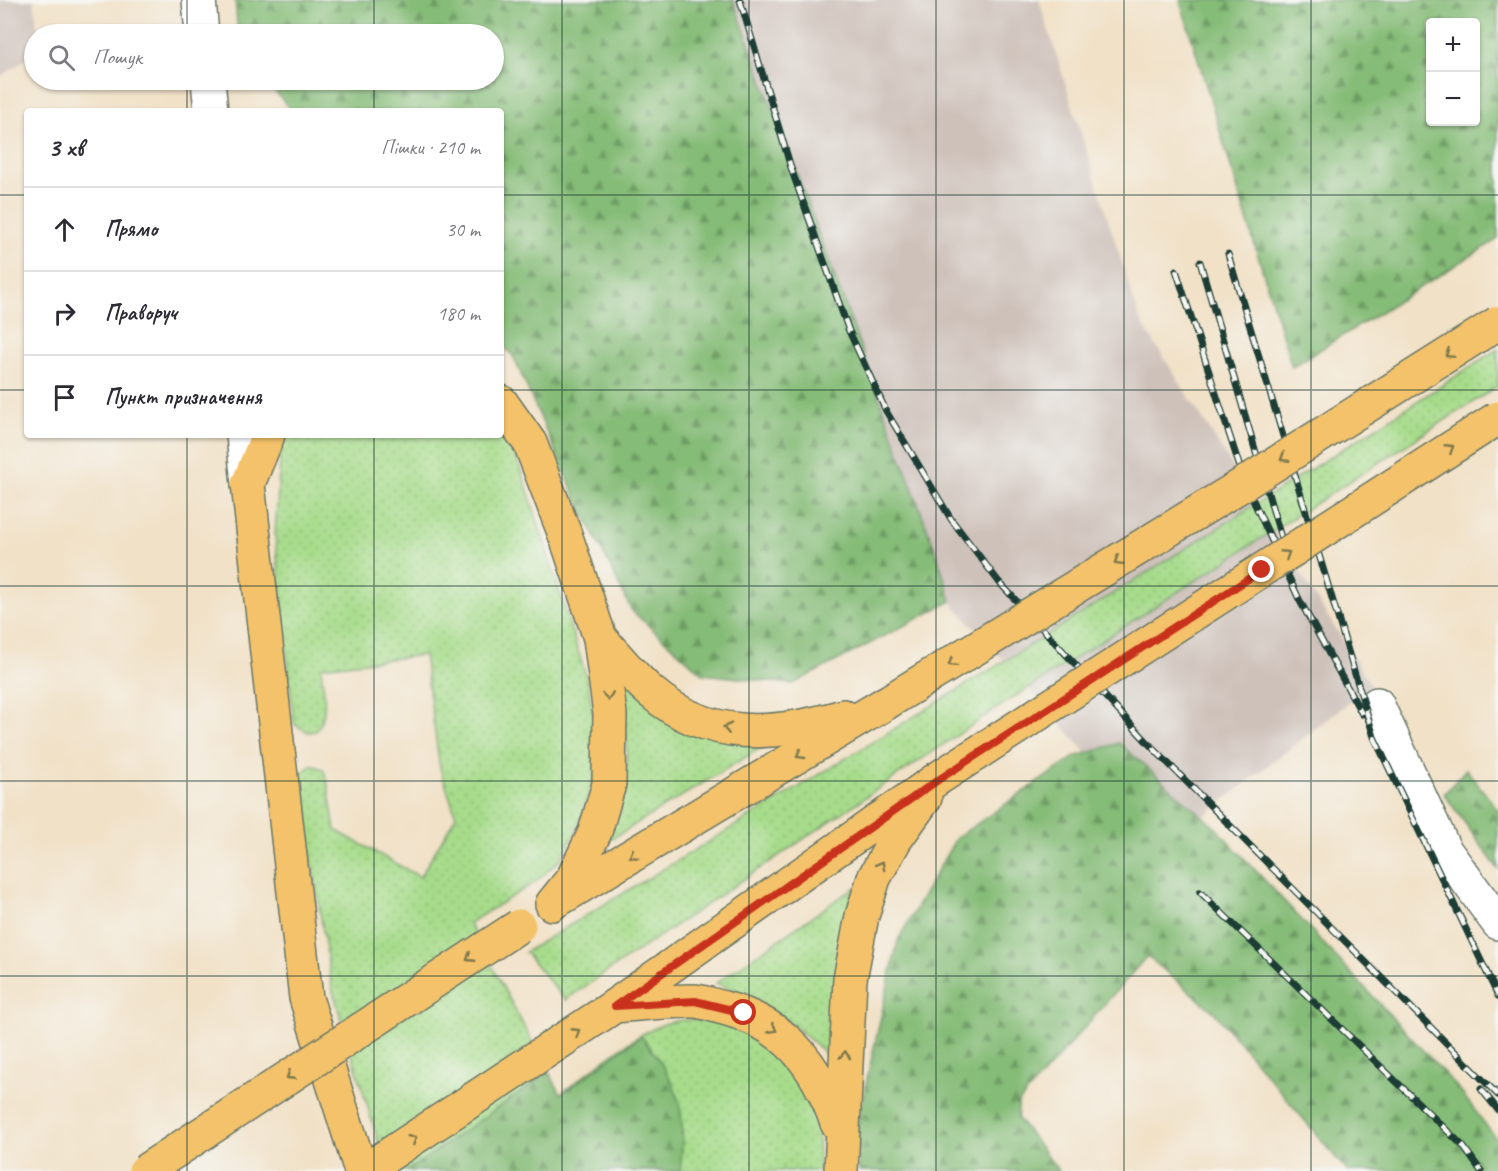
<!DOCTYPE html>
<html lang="uk">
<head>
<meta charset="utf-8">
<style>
  body { margin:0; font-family:Caveat,sans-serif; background:#f2f2f3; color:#2b2b33 }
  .controls { position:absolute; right:18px; top:18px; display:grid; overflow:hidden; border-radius:6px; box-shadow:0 2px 4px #0004 }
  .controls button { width:54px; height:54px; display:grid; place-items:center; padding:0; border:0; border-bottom:2px solid #e1e1e2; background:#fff; color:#2b2b33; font:30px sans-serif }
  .stop { position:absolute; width:18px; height:18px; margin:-14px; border:4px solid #c8321e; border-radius:50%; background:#fff }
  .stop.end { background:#c8321e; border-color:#fff; box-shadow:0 2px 6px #0008 }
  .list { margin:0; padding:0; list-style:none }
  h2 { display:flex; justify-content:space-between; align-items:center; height:78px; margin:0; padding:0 24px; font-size:26px }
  h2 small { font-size:20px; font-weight:400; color:#7c7c81 }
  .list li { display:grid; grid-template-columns:39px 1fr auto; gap:18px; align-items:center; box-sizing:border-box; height:84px; padding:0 24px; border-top:2px solid #e1e1e2 }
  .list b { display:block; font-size:22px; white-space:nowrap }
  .list em { font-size:20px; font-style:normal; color:#7c7c81 }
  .icon { flex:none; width:33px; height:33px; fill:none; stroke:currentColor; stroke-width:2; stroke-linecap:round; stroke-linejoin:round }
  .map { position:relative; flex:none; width:1498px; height:1171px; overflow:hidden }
  .search { position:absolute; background:#fff; box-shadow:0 2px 4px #0004; left:24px; top:24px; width:480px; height:66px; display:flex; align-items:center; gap:15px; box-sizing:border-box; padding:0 21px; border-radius:33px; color:#7c7c81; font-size:22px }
  .panel { position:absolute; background:#fff; box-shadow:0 2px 4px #0004; left:24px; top:108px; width:480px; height:330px; border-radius:6px }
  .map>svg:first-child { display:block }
</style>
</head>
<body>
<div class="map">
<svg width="1498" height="1171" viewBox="0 0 1498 1171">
  <defs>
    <pattern id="grass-dots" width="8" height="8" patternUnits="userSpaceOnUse" patternTransform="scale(1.5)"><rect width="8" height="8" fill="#a7dc8b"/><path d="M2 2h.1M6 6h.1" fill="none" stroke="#8fbe79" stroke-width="1.8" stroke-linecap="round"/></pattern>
    <pattern id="forest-firs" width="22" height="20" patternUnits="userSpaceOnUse" patternTransform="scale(1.5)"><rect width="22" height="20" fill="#85bc77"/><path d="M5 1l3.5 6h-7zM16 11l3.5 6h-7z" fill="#6c9a62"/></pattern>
  </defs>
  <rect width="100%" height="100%" fill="#f6f6f2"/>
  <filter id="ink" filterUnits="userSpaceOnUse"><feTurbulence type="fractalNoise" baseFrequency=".0167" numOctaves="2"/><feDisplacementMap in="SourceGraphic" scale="12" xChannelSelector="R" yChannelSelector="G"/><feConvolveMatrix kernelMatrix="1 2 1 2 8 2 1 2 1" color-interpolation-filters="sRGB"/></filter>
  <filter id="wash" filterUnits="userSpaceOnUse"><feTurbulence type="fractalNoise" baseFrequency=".008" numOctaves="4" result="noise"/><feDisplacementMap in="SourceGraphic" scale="24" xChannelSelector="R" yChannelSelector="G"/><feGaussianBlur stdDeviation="1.35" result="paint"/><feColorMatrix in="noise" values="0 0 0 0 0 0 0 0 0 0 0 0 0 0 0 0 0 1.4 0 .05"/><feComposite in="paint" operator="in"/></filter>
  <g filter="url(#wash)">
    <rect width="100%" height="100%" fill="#f1e1c7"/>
    <g fill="#cec1ba">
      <polygon points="0,0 34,0 38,34 34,34 34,54 0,77"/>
      <polygon points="663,0 1039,0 1140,320 1371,685 1168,844 849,488"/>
    </g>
    <g fill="url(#grass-dots)" stroke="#638c60" stroke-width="1.5">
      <path d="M 1498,349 L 1498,386 L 999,707 L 565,1000 L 525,952 C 853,756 1178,557 1498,349 Z"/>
      <path d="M 501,428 L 508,436 L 526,484 L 588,683 L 595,727 L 594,775 L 580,823 L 560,860 L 534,883 L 469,923 L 560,1094 C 589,1073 635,1032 668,1023 C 728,1006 793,1050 814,1107 C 820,1122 818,1154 819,1171 L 387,1171 L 332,988 L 300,785 L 301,773 L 312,765 L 323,769 L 327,779 L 335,830 L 420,877 L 456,816 L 440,768 L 424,655 L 321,667 C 323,688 330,713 316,731 L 308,732 L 294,724 L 275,535 L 281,445 L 285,435 L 501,435 Z"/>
      <path d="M 617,674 L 767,744 L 605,843 C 613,820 623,796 626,771 C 630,738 622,706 617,674 Z"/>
      <path d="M 855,887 C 838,943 831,999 829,1057 C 790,1020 767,1003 716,983 Z"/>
    </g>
    <g fill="url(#forest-firs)" stroke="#527c56" stroke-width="1.5" fill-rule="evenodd">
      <polygon points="235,0 733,0 938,558 951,601 793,684 703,674 632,611 577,500 513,356 501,343 501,111 292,111 265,80 494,80 494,34 238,34"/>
      <path d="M 1180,0 L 1498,0 L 1498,239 L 1292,367 ZM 1476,22 L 1476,122 L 1430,122 L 1430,22 Z"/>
      <polygon points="1119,743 1217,829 1457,1087 1498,1141 1498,1171 1347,1171 1214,1012 1147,956 1018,1103 1018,1119 1059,1171 859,1171 857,1124 898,940 956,838 1075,757"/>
      <polygon points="1466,769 1498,810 1498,869 1444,794"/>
      <path d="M 641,1036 C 680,1084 687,1109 680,1171 L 407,1171 L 549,1072 L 561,1094 Z"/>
    </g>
  </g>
  <g filter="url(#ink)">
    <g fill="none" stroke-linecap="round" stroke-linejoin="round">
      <defs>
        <g id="minor">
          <polyline points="199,0 202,34"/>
          <polyline points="208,80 211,111"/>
          <polyline points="243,435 248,484"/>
          <polyline points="1377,704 1444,849 1498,923"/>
        </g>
        <g id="major">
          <polyline points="501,402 530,443 567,540 600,638 610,714 609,784 595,832 573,878 552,904"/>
          <polyline points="268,435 248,484 306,998 361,1171"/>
          <path d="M 600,638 C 617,656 633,677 651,692 C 709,742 775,736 843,716"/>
          <polyline points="561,898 886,703"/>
          <path d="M 615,1006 C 641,1004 667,1001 693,1001 C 703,1001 715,1006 724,1008 C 786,1024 817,1065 837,1123"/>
          <polyline points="364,1171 607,1011 937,779"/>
          <polyline points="841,1171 850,979 862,916 874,878 895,840 925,798"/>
        </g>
      </defs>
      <use href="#minor" stroke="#687667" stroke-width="36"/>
      <use href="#major" stroke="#687667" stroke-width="36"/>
      <use href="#minor" stroke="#fff" stroke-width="33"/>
      <use href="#major" stroke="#f4c26a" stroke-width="33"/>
      <defs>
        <g id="rail">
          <polyline points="740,0 792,171 849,331 886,411 951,519 999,582 1152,747 1498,1095"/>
          <polyline points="1228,254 1374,737 1498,996"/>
          <polyline points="1200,262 1287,558"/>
          <polyline points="1176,270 1245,483 1300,601 1362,714"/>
          <polyline points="1200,892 1463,1146 1481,1171"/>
          <polyline points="1481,1089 1498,1110"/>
        </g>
      </defs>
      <use href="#rail" stroke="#1f3d34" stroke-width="7"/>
      <use href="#rail" stroke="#f6f6f2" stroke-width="4.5" stroke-dasharray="14" stroke-linecap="butt"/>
      <defs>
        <g id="major-bridge">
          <polyline points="886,703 1245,483 1498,323"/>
          <polyline points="937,779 1498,418"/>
          <polyline points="145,1171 519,926"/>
        </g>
      </defs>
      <use href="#major-bridge" stroke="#687667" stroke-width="36" stroke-linecap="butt"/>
      <use href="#major-bridge" stroke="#f4c26a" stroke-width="33"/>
    </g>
    <defs><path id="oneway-chevron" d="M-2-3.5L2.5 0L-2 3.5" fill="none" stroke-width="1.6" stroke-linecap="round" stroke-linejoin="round" transform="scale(1.5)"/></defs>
    <g stroke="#7f794c">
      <use href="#oneway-chevron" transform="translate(1449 354) rotate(148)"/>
      <use href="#oneway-chevron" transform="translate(1450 448) rotate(-33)"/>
      <use href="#oneway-chevron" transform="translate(1284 458) rotate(148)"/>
      <use href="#oneway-chevron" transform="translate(1286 554) rotate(-33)"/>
      <use href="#oneway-chevron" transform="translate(1118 561) rotate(148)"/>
      <use href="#oneway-chevron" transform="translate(952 663) rotate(148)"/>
      <use href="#oneway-chevron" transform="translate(608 696) rotate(82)"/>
      <use href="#oneway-chevron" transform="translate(727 728) rotate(-167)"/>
      <use href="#oneway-chevron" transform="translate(800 755) rotate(149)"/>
      <use href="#oneway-chevron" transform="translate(633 855) rotate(149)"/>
      <use href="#oneway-chevron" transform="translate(881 865) rotate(-61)"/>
      <use href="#oneway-chevron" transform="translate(470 958) rotate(147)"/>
      <use href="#oneway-chevron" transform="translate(773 1029) rotate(30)"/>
      <use href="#oneway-chevron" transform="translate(576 1032) rotate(-33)"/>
      <use href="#oneway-chevron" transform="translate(845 1055) rotate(-87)"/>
      <use href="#oneway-chevron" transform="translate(290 1076) rotate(147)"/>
      <use href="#oneway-chevron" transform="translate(413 1139) rotate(-33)"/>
    </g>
  </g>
  <g fill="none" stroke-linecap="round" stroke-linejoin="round" filter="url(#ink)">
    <polyline stroke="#c8321e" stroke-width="8" points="744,1013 695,1001 615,1006 938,780 1262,570"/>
  </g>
  <path fill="none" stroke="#1f3d34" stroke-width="1.5" stroke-opacity="0.55" d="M 187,0 L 187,34M 374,0 L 374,34M 562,0 L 562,1171M 749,0 L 749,1171M 936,0 L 936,1171M 1124,0 L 1124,1171M 1311,0 L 1311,1171M 187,80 L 187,111M 374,80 L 374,111M 0,195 L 27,195M 501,195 L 1498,195M 0,390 L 27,390M 501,390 L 1498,390M 187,435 L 187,1171M 374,435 L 374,1171M 0,586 L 1498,586M 0,781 L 1498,781M 0,976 L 1498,976"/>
</svg>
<div class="controls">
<button>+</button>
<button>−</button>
</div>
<div class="stop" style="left:744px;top:1013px"></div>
<div class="stop end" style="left:1262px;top:570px"></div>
<div class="search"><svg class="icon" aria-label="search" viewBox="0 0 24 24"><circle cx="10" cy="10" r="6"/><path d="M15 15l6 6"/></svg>Пошук</div>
<section class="panel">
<h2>3 хв<small>Пішки · 210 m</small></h2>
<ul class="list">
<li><svg class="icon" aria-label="ahead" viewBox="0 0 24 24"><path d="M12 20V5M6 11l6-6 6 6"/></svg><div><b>Прямо</b></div><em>30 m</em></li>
<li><svg class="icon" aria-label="right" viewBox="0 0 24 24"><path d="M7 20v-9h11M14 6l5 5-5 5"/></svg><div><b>Праворуч</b></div><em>180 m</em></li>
<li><svg class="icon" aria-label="arrive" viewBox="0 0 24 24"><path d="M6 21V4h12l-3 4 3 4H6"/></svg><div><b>Пункт призначення</b></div></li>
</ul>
</section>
</div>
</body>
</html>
